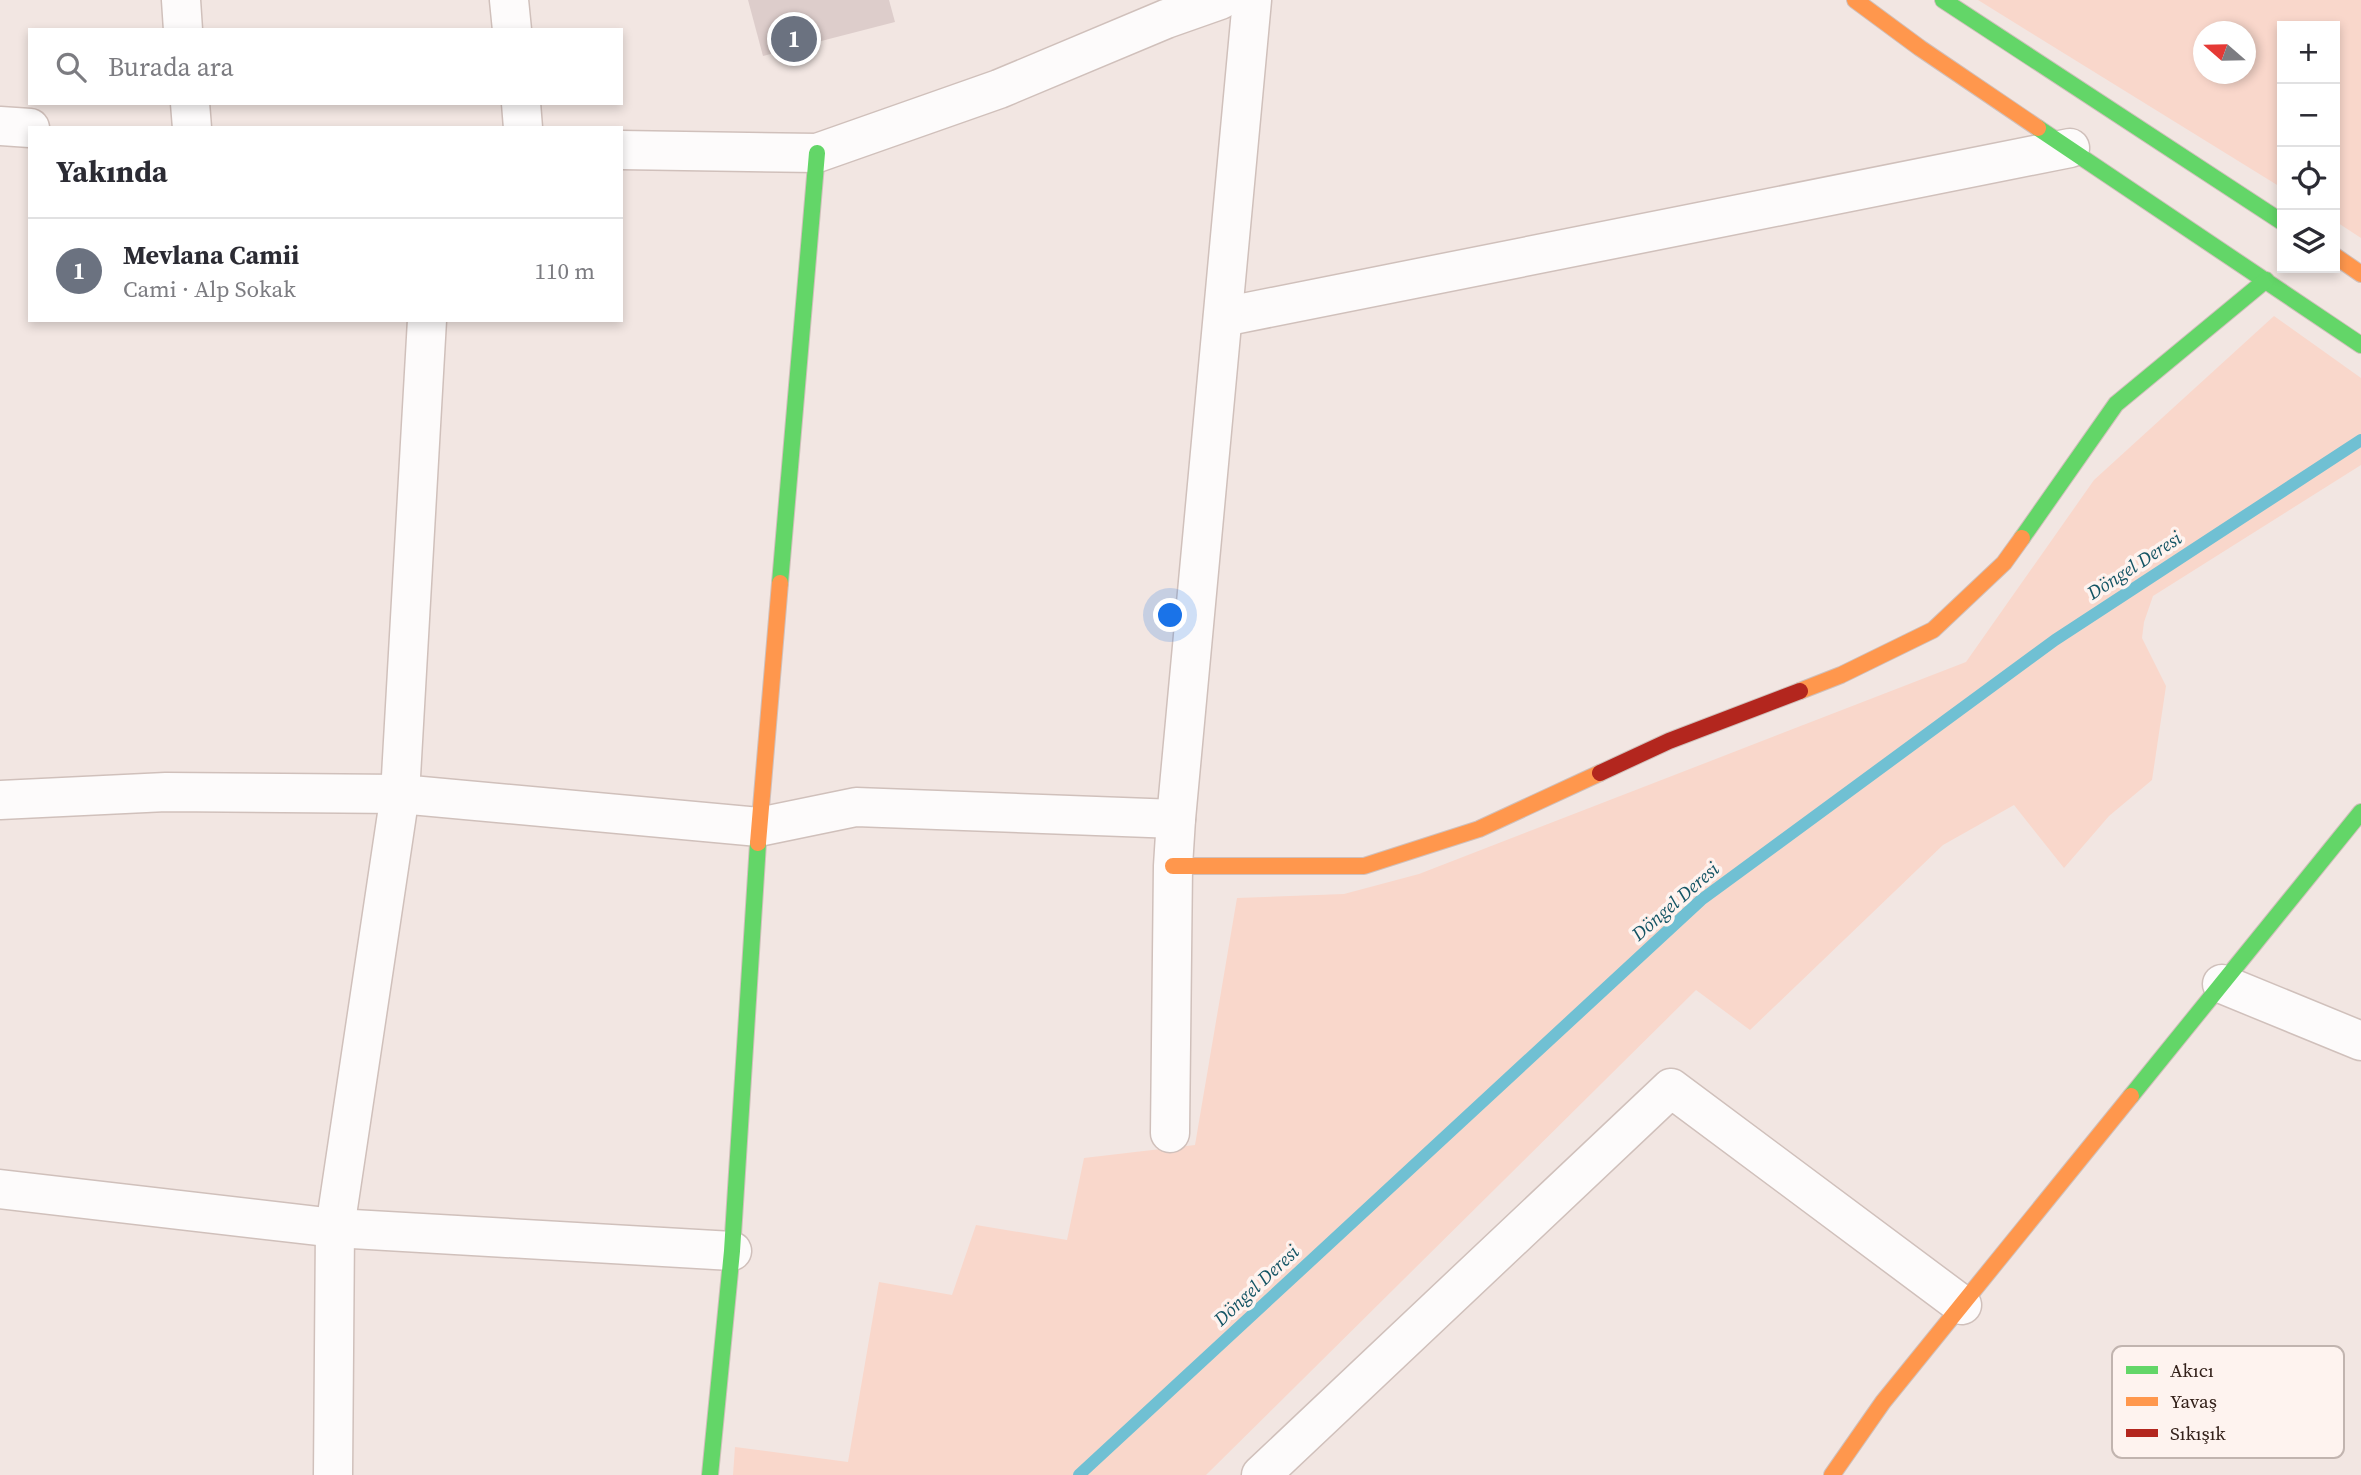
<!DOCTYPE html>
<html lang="tr">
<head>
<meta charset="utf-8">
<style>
  body { margin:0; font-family:"Source Serif 4",serif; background:#f2f2f3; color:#2b2b33 }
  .controls { position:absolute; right:21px; top:21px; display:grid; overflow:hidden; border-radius:0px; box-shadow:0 4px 10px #0003 }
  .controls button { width:63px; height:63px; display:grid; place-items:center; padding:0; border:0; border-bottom:2px solid #e1e1e2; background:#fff; color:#2b2b33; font:35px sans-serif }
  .compass { position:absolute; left:2193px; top:21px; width:63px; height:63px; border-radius:50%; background:#fff; box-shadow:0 4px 10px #0003; rotate:290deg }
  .you { position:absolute; left:1171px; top:616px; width:24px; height:24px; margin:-18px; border:5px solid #fff; border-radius:50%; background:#1a73e8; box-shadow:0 0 0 10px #1a73e833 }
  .badge { display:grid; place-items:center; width:46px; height:46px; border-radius:50%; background:#1a73e8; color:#fff; font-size:23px; font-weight:700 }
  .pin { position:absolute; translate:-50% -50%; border:4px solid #fff; box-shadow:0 2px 7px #0006 }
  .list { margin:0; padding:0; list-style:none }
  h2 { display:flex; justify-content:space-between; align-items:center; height:91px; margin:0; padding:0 28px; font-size:30px }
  h2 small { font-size:23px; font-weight:400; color:#7c7c81 }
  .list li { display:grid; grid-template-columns:46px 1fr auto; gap:21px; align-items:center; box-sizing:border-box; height:105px; padding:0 28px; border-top:2px solid #e1e1e2 }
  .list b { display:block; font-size:26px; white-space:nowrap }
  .list p { margin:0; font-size:23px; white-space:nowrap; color:#7c7c81 }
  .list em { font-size:23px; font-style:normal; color:#7c7c81 }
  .icon { flex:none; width:38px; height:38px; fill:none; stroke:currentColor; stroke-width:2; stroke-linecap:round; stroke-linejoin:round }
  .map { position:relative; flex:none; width:2361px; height:1475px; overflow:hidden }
  .search { position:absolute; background:#fff; box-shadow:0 4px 10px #0003; left:28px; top:28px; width:595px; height:77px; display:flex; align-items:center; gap:18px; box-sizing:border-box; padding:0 24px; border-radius:0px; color:#7c7c81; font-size:26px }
  .panel { position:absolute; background:#fff; box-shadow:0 4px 10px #0003; left:28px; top:126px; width:595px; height:196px; border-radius:0px }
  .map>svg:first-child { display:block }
</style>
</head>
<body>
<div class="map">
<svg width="2361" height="1475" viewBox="0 0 2361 1475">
  <rect width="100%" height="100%" fill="#f2e6e2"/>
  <g fill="#f9d7cb" fill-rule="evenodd">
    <path d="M 1978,0 L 2361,0 L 2361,238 L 2335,221 L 2335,26 L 2282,26 L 2282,188 ZM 2204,32 L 2246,32 L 2246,74 L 2204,74 Z"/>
    <polygon points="2274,316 2361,378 2361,465 2153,596 2144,622 2142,638 2166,686 2152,780 2109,816 2064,868 2014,805 1943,845 1750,1030 1696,990 1206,1475 733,1475 735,1447 848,1462 879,1282 952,1295 976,1225 1067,1240 1084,1158 1195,1145 1237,898 1344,894 1419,874 1966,662 2094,480"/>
  </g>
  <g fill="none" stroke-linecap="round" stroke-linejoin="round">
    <polyline stroke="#70c0d3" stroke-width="12" points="1079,1475 1701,900 2055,640 2361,440"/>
  </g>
  <polygon fill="#ddcdcb" points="748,0 889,0 895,22 763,56"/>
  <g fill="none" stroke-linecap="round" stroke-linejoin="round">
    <defs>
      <g id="street">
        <polyline points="181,0 183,30"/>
        <polyline points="509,0 512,30"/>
        <polyline points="190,103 192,128"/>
        <polyline points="521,103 523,128"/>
        <polyline points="0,126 30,128"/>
        <polyline points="621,150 817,153 999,89 1166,19 1220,0"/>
        <polyline points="1223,317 2070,148"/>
        <polyline points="0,800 166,792 400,794 759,827 856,807 1176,819"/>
        <polyline points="2222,984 2361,1041"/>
        <polyline points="1170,1133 1173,866 1176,819 1252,0"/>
        <polyline points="0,1189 335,1228 732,1251"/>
        <polyline points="333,1475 335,1228 400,794 427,320"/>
        <polyline points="1261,1475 1671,1088 1962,1305"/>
      </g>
      <g id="fast">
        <polyline points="1943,0 2282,222"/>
        <polyline points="2038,128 2361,345"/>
        <polyline points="2022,538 2116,404 2266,280"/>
        <polyline points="780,583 817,153"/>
        <polyline points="2131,1096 2361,812"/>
        <polyline points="710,1475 732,1251 758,843"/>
      </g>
      <g id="slow">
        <polyline points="1855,0 1920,48 2038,128"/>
        <polyline points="2335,256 2361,274"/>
        <polyline points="1800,691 1841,675 1933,630 2004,563 2022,538"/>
        <polyline points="758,843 780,583"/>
        <polyline points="1173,866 1364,866 1479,829 1600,773"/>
        <polyline points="1832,1475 1883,1402 2131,1096"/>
      </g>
      <polyline id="jam" points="1600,773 1669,741 1800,691"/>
    </defs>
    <use href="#street" stroke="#d0c0bb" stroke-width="41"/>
    <use href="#fast" stroke="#d0c0bb" stroke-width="18"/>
    <use href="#slow" stroke="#d0c0bb" stroke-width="18"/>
    <use href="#jam" stroke="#d0c0bb" stroke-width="18"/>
    <use href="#street" stroke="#fdfbfb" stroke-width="38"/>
    <use href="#fast" stroke="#63d668" stroke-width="16"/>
    <use href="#slow" stroke="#ff974d" stroke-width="16"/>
    <use href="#jam" stroke="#b3261e" stroke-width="16"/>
  </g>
  <g text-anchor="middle" stroke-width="7" stroke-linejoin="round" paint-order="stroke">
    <g font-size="19" font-style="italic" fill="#135464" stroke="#fef3ef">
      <text transform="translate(2134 565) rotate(-33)" y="7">Döngel Deresi</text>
      <text transform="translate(1675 901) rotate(-41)" y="7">Döngel Deresi</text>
      <text transform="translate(1256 1285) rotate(-43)" y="7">Döngel Deresi</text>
    </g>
  </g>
  <rect x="2112" y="1346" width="232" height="112" rx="10" fill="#fef3ef" stroke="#c1b4af" stroke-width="2"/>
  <rect x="2126" y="1366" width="32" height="8" fill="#63d668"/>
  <rect x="2126" y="1397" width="32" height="9" fill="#ff974d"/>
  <rect x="2126" y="1429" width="32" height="8" fill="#b3261e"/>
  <g font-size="19" fill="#34211a">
    <text x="2170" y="1377">Akıcı</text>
    <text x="2170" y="1408">Yavaş</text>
    <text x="2170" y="1440">Sıkışık</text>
  </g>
</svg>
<div class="controls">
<button>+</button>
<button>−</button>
<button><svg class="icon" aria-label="locate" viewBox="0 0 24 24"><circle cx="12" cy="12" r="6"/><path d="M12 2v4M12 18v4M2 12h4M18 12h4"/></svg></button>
<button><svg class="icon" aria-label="layers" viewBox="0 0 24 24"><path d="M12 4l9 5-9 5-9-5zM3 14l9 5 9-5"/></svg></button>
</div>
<svg class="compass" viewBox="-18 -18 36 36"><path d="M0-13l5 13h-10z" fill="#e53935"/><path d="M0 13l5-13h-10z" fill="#7c7c81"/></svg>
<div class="you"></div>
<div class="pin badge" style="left:794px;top:39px;background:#6b7280">1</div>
<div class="search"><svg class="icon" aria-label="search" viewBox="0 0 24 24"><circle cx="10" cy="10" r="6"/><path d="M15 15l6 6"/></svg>Burada ara</div>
<section class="panel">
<h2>Yakında<small></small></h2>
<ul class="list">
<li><span class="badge" style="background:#6b7280">1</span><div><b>Mevlana Camii</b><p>Cami · Alp Sokak</p></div><em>110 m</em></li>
</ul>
</section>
</div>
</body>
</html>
